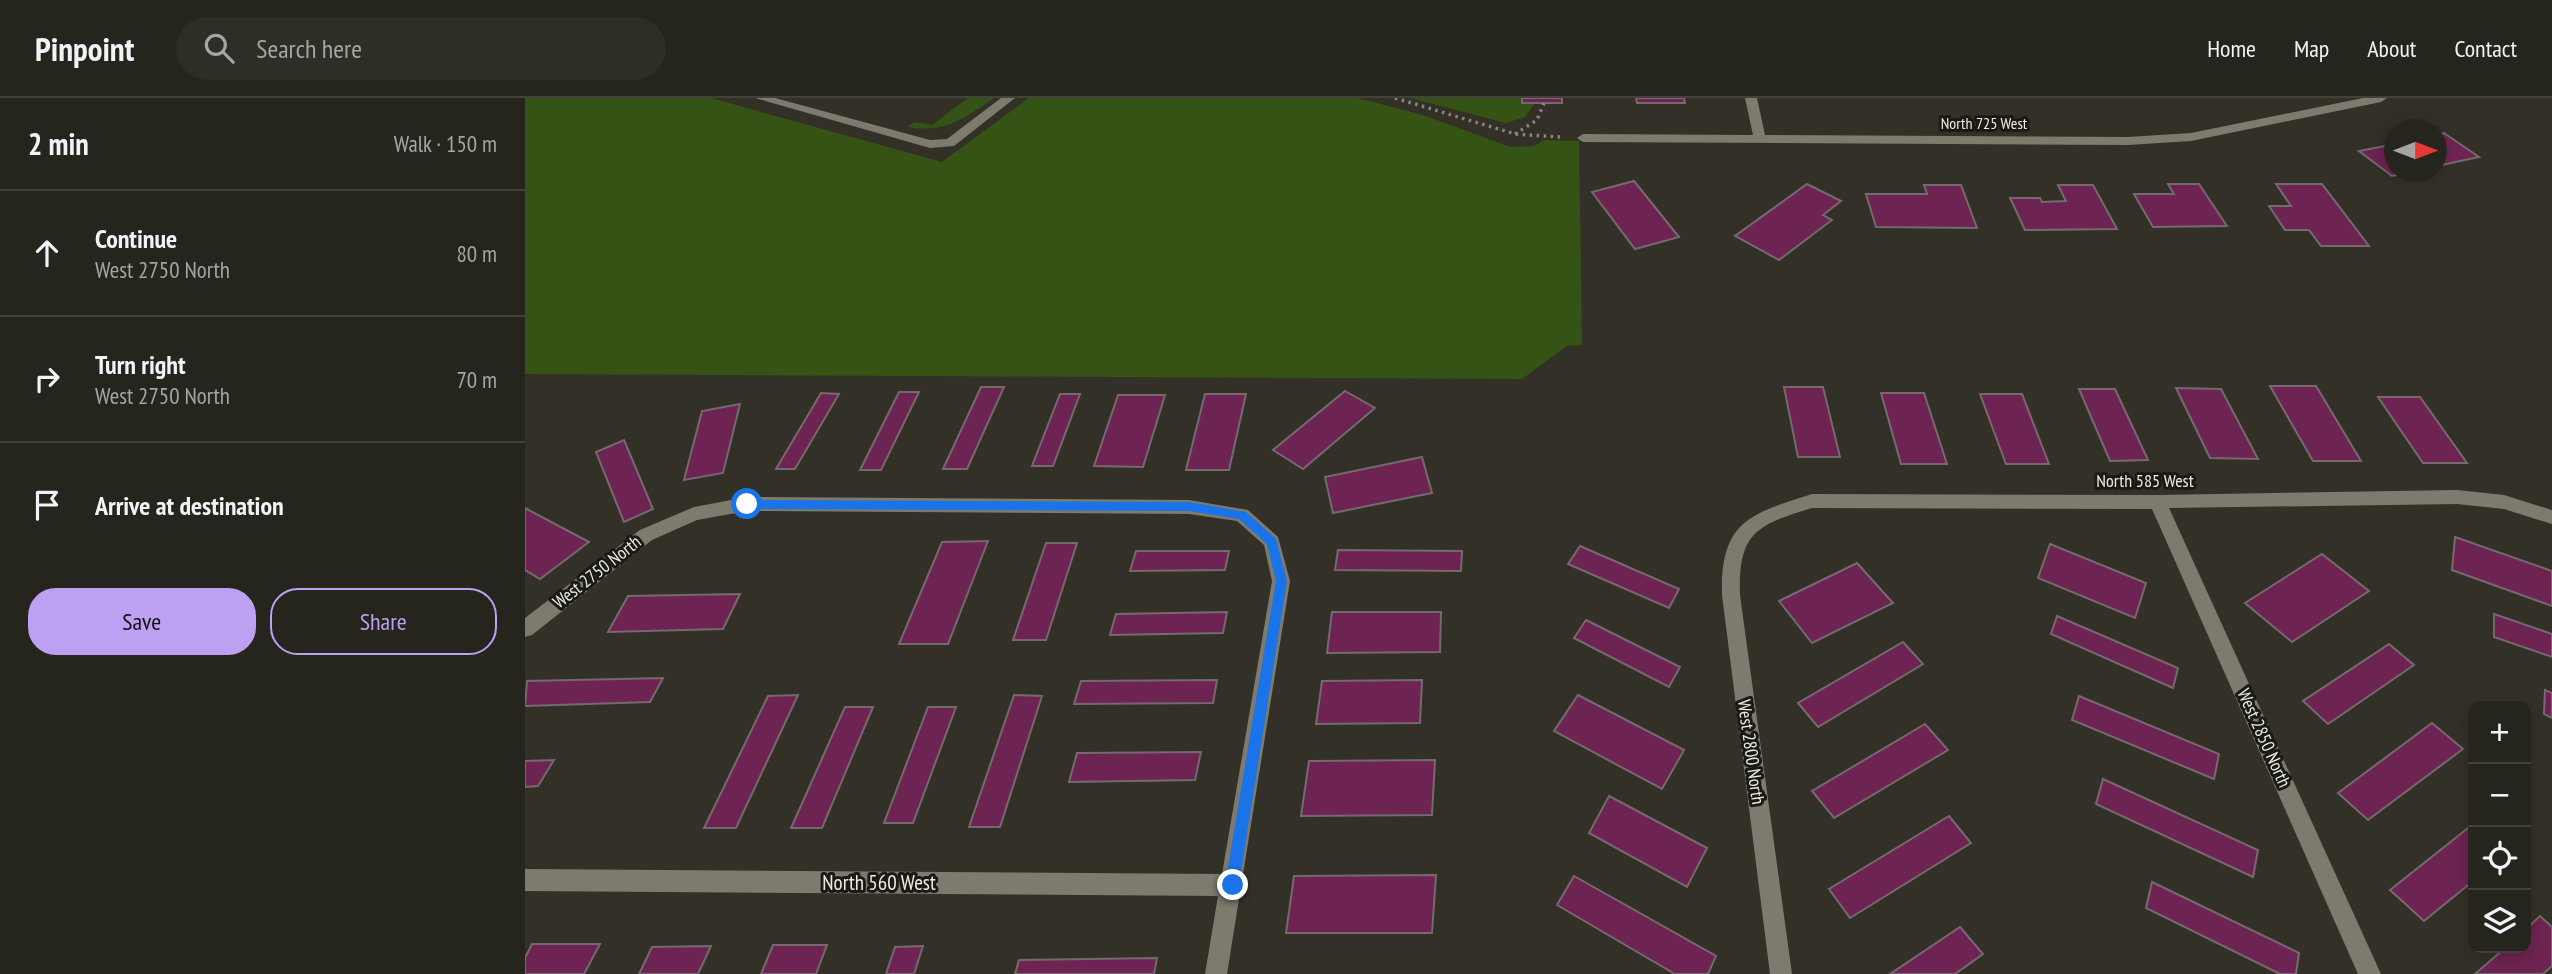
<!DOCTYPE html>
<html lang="en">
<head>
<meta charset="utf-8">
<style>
  body { margin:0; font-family:"PT Sans Narrow",sans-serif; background:#2e2d26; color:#f1f3f6 }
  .controls { position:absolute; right:21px; bottom:21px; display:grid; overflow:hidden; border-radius:14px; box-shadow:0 4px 18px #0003 }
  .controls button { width:63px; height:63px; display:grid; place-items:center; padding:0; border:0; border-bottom:2px solid #42423b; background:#26251d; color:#f1f3f6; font:35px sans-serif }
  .compass { position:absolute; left:1859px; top:21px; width:63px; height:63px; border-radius:50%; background:#26251d; box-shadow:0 4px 18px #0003; rotate:90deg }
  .stop { position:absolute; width:21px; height:21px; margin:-16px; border:5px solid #1a73e8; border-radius:50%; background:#fff }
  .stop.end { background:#1a73e8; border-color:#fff; box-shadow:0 2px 7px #0008 }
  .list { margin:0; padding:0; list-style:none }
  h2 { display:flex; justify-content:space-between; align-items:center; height:91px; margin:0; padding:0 28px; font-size:30px }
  h2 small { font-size:23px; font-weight:400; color:#a4a5a4 }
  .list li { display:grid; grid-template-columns:46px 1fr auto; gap:21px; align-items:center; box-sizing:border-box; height:126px; padding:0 28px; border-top:2px solid #42423b }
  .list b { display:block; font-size:26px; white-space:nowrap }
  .list p { margin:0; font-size:23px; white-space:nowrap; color:#a4a5a4 }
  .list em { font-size:23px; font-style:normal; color:#a4a5a4 }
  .actions { display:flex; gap:14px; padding:21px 28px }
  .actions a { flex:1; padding:16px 0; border:2px solid #bca0f2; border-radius:28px; text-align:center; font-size:24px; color:#bca0f2 }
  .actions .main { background:#bca0f2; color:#111 }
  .icon { flex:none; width:38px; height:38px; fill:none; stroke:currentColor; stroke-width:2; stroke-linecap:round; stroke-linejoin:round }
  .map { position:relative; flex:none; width:2027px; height:876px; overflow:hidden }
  header { display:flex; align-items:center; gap:42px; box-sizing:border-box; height:98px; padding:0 35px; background:#26251d; border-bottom:2px solid #42423b }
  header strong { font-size:33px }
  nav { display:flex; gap:38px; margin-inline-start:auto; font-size:24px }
  .search { width:490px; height:63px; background:#2e2d26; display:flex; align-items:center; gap:18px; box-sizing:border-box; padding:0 24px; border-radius:38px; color:#a4a5a4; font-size:26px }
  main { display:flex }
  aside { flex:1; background:#26251d }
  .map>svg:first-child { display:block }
</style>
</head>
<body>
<header>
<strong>Pinpoint</strong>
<div class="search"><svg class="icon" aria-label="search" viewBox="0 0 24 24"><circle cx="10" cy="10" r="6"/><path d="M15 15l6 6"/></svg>Search here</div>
<nav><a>Home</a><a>Map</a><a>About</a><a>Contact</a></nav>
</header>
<main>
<aside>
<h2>2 min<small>Walk · 150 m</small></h2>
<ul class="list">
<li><svg class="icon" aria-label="ahead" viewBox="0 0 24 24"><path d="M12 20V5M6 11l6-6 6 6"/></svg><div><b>Continue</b><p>West 2750 North</p></div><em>80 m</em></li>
<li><svg class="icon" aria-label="right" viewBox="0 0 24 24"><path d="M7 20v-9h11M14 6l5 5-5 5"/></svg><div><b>Turn right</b><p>West 2750 North</p></div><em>70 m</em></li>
<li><svg class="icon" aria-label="arrive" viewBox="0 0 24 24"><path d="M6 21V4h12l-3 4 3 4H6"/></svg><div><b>Arrive at destination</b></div></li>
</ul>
<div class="actions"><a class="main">Save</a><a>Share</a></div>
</aside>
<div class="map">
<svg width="2027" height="876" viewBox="0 0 2027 876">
  <rect width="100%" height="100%" fill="#333127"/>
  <g fill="#345314">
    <polygon points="0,0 186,0 417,64 504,0 833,0 901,18 985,49 1009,48 1019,42 1054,43 1057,247 1042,248 997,281 0,276"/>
    <path d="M 443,0 L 469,0 C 441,20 418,36 382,29 L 390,24 L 407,27 Z"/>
    <polygon points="885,0 997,0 1010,5 1000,19 981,25"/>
  </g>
  <g fill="#6e2452" stroke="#75696f" stroke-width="2">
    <rect x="997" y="0" width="40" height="5"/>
    <polygon points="1111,0 1159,0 1160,5 1112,5"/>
    <polygon points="1919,35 1954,59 1912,68 1912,37"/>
    <polygon points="1870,46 1870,74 1887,74 1867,78 1834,53"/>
    <polygon points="1109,83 1154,139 1110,151 1067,94"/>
    <polygon points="1282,86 1316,103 1298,117 1307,122 1254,162 1210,138"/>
    <polygon points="1643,86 1674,86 1702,128 1628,129 1609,96 1649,96"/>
    <polygon points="1751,86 1797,86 1844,148 1796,148 1784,132 1760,132 1744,108 1766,108"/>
    <polygon points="1399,87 1436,87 1452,130 1351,129 1341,96 1402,96"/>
    <polygon points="1533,87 1568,87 1592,131 1500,132 1485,100 1515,100 1517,104 1541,103"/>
    <polygon points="1745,288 1791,288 1836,363 1788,363"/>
    <polygon points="456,289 479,289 442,371 418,371"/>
    <polygon points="1259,289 1298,289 1315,359 1273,359"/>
    <polygon points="1651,290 1696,291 1733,361 1685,360"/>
    <polygon points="1554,291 1590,291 1623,362 1585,363"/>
    <polygon points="820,293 850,310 778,371 748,352"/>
    <polygon points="374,294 394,294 356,372 335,372"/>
    <polygon points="296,295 314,296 270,371 251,371"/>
    <polygon points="1356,295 1399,295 1422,366 1376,366"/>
    <polygon points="535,296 555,296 528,368 507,368"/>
    <polygon points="680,296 721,296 704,372 661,372"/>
    <polygon points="1455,296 1497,296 1524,366 1481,366"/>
    <polygon points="593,297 640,297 618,369 569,368"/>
    <polygon points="1853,299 1895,299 1942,365 1898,365"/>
    <polygon points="215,306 198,375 159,382 177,313"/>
    <polygon points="99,342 128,411 99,424 71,354"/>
    <polygon points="897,359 907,395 808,415 800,379"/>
    <polygon points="0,410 64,444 15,481 0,472"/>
    <polygon points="1930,439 2027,473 2027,508 1927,472"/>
    <polygon points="463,443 423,546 374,546 417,444"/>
    <polygon points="521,445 552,445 521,542 488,542"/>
    <polygon points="1525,446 1621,485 1610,520 1513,480"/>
    <polygon points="1055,448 1154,491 1144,510 1043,466"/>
    <polygon points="813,452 937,453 936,473 810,472"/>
    <polygon points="611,453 704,453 700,472 605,473"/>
    <polygon points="1797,456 1844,493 1767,544 1720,505"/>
    <polygon points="1332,465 1368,505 1287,545 1254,503"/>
    <polygon points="215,496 198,531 83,534 103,498"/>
    <polygon points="702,514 698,535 585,537 591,516"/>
    <polygon points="807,514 916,514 915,554 802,555"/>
    <polygon points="1969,516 2027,536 2027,559 1969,539"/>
    <polygon points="1532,518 1653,570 1648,590 1526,536"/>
    <polygon points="1061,522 1155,569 1144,589 1049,540"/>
    <polygon points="1378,544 1398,566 1293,629 1273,605"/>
    <polygon points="1864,546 1889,567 1803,626 1778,603"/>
    <polygon points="138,580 125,604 0,608 2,583"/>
    <polygon points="692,582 688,605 549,606 556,583"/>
    <polygon points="897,582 895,625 791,626 797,583"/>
    <polygon points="2020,592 2027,595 2027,620 2019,616"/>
    <polygon points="273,597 211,730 179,730 243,598"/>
    <polygon points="489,597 517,598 475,729 444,729"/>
    <polygon points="1053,597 1159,652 1137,691 1029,633"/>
    <polygon points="1554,598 1694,656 1689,681 1547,622"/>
    <polygon points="320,609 348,609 297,730 266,730"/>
    <polygon points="403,609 431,609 388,725 359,725"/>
    <polygon points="1907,625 1938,651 1843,722 1813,695"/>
    <polygon points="1400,626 1423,652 1309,720 1287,693"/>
    <polygon points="676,654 670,682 544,684 552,655"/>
    <polygon points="29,662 13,688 0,689 0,663"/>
    <polygon points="910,662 907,717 776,718 784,663"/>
    <polygon points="1578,681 1733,752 1728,779 1571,706"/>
    <polygon points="1084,698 1182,750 1162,789 1064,735"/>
    <polygon points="1424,718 1446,745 1325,820 1304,791"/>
    <polygon points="1948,726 1948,783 1899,823 1865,792"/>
    <polygon points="911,777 907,835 761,835 769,778"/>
    <polygon points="1049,778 1191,858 1183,876 1150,876 1032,807"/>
    <polygon points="1627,784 1774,855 1771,876 1755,876 1621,810"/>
    <polygon points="2015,818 2027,829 2027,868 2018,876 1950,876 1980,850 2001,850 2001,831"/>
    <polygon points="1435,829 1458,856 1430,876 1365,876"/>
    <polygon points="7,846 75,846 59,876 0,876 0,860"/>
    <polygon points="248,847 302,847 291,876 236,876"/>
    <polygon points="186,848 173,876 114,876 127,849"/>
    <polygon points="398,848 389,876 361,876 370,849"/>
    <polygon points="632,860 629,876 490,876 494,862"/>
  </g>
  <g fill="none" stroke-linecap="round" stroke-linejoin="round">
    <g stroke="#87867d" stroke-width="3.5" stroke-dasharray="2.5 4.5" stroke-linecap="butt">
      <polyline points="870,0 990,36 1035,39"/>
      <polyline points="990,36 1012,22 1019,5"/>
    </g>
    <g fill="#7c7b6e" fill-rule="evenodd">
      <polygon points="230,0 250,0 405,42 422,41 476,0 490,0 429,48 405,50"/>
      <polygon points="1220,0 1232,0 1240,37 1603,39 1666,35 1838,0 1862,0 1856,4 1666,43 1603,47 1058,44 1052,40 1058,36 1228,37"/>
      <path d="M 1932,392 L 1979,397 L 2027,412 L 2027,426 L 1979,411 L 1932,406 L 1644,410 L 1856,876 L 1833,876 L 1627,411 L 1287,410 C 1231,427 1213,435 1215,497 L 1267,876 L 1245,876 L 1197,497 C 1195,424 1224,416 1287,396 L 1633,397 Z"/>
      <polygon points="222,399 664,402 723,412 753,439 765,483 702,876 680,876 693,798 0,793 0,771 697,776 747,483 739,447 712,423 664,416 222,413 172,422 127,442 7,537 0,539 0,520 115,432 169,409"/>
    </g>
  </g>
  <polygon fill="#1a73e8" points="222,402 664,404 721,414 751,441 762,483 713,792 708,794 700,787 751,483 742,446 714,421 664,413 222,411 217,406"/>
  <g text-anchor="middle" stroke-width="6" stroke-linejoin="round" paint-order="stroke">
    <g font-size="16" fill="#ecebe4" stroke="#1a1914">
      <text x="1459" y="31">North 725 West</text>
    </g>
    <g font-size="18" fill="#ecebe4" stroke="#1a1914">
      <text x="1620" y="389">North 585 West</text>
      <text transform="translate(72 474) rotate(-38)" y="6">West 2750 North</text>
      <text transform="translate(1739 640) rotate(66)" y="6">West 2850 North</text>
      <text transform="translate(1226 654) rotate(82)" y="6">West 2800 North</text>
    </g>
    <g font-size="21" fill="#ecebe4" stroke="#1a1914">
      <text x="354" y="792">North 560 West</text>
    </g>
  </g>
</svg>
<div class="controls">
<button>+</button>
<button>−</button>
<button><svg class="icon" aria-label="locate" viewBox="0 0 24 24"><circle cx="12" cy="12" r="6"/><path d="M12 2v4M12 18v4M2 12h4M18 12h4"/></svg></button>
<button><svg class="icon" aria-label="layers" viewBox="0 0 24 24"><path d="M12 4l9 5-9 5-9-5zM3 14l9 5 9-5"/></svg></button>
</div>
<svg class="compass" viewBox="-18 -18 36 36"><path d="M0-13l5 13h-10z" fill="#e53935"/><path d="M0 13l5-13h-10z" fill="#a4a5a4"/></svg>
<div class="stop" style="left:222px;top:406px"></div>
<div class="stop end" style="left:708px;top:787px"></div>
</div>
</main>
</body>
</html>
